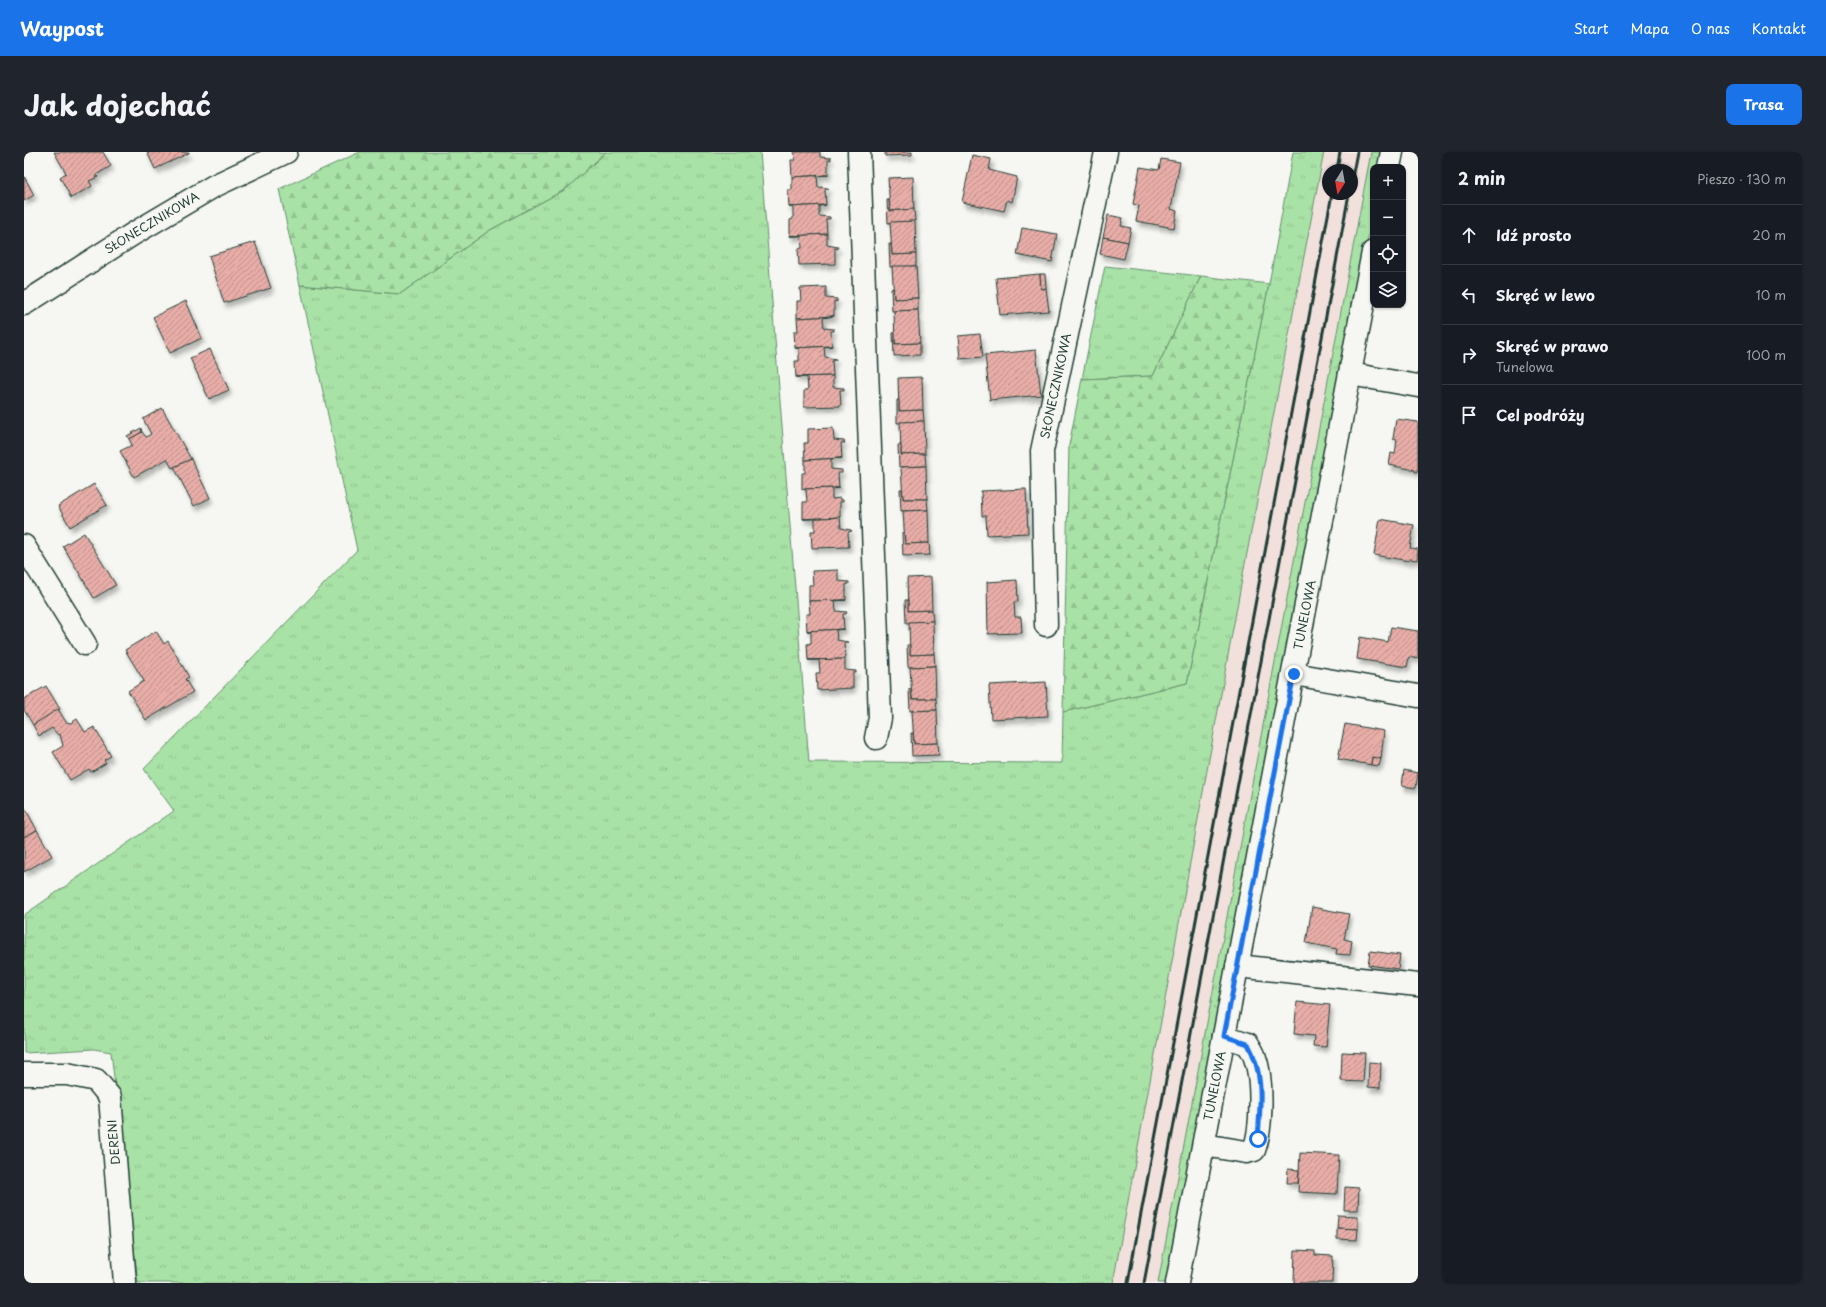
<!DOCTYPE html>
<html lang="pl">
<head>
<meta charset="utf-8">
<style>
  body { margin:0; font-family:"Playpen Sans",sans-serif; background:#20242c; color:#f1f3f6 }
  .controls { position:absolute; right:12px; top:12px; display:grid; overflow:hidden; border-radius:8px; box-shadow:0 1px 3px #0004 }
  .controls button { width:36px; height:36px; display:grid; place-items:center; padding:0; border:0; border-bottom:1px solid #363941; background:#171b24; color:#f1f3f6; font:20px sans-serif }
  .compass { position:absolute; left:1298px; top:12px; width:36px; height:36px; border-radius:50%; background:#171b24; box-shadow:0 1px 3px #0004; rotate:191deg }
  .stop { position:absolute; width:12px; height:12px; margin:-9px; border:3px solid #1a73e8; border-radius:50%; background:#fff }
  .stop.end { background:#1a73e8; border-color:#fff; box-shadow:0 1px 4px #0008 }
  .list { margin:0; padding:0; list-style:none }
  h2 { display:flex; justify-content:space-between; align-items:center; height:52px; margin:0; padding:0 16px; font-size:17px }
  h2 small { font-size:13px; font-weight:400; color:#9ea1a6 }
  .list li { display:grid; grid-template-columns:26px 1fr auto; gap:12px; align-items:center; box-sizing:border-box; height:60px; padding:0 16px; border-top:1px solid #363941 }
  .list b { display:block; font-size:15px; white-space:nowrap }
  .list p { margin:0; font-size:13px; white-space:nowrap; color:#9ea1a6 }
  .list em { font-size:13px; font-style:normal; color:#9ea1a6 }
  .icon { flex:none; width:22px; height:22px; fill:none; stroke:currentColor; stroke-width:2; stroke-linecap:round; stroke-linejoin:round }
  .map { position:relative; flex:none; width:1394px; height:1131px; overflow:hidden; border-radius:8px }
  header { display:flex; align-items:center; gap:24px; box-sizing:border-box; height:56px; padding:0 20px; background:#1a73e8; color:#fff }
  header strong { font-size:19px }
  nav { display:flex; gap:22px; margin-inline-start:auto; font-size:14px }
  .intro { display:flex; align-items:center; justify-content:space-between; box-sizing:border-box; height:96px; padding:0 24px }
  h1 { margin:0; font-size:28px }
  .button { padding:10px 18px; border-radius:8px; background:#1a73e8; color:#fff; font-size:14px; font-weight:700 }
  main { display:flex; gap:24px; padding:0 24px }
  aside { flex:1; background:#171b24; border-radius:8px; box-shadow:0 1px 3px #0004 }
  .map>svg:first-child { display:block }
</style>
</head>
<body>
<header>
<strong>Waypost</strong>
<nav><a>Start</a><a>Mapa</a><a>O nas</a><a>Kontakt</a></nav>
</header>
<div class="intro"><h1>Jak dojechać</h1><a class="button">Trasa</a></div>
<main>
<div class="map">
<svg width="1394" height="1131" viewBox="0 0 1394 1131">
  <defs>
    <pattern id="grass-tufts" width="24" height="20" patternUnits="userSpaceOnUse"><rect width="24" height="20" fill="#a9e2a6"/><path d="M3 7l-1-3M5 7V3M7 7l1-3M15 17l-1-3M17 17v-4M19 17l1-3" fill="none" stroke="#91c390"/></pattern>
    <pattern id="forest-firs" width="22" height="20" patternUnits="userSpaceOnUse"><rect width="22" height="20" fill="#a9e2a6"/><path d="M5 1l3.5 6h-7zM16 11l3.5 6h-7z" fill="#91c390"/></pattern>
    <pattern id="building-hatch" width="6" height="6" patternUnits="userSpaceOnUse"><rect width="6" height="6" fill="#e8ada7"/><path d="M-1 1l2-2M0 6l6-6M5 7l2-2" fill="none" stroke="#bb8e89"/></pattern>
    <filter id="shadow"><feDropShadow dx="2.5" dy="4.5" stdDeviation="2" flood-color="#0004"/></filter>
  </defs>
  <rect width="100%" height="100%" fill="#f6f6f2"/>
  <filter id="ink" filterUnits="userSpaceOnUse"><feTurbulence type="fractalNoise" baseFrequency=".025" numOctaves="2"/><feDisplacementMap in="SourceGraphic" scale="8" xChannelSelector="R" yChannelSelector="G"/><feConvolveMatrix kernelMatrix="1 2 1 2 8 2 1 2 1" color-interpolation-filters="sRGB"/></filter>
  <g filter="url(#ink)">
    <path fill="#f2e0dc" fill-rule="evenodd" d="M 1300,0 L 1347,0 L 1134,1131 L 1089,1131 L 1219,422 ZM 1304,18 L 1328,18 L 1328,42 L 1304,42 Z"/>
    <g fill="url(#grass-tufts)" stroke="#64906d">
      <polygon points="582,0 736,0 785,610 1038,611 1039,560 1163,531 1245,132 1269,0 1300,0 1219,422 1089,1131 114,1131 87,900 70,897 0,901 0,763 150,659 120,617 333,398 276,133 376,142 466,78 542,37"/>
      <polygon points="1347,0 1360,0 1357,15 1349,15 1349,60 1260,530 1144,1131 1134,1131"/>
      <polygon points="1081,114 1177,124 1129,224 1058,227"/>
    </g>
    <g fill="url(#forest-firs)" stroke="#64906d">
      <polygon points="336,0 582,0 542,37 466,78 376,142 276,133 255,37"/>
      <polygon points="1177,124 1245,132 1163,531 1039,560 1045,293 1058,227 1129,224"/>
    </g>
    <g fill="url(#building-hatch)" stroke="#1f3d34" filter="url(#shadow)">
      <polygon points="30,0 79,0 87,14 72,23 74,25 65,29 68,34 47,46 36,25 42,21"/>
      <polygon points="123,0 165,0 165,1 131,17"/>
      <polygon points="770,0 796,0 796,5 807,6 807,8 804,8 804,23 768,25 767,8 771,8"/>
      <polygon points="861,0 888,0 888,3 861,4"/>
      <polygon points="948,3 967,7 965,18 993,25 988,50 983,48 980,59 938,50"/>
      <polygon points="1137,7 1156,10 1147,57 1153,59 1150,76 1112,69 1115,54 1109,52 1116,15 1135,18"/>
      <polygon points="804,23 793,24 794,35 804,36 805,37 801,38 802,53 765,55 764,38 768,38 768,25"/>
      <polygon points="0,24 10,43 0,49"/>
      <polygon points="889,25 890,57 866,59 864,26"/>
      <polygon points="863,48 865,48 866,59 890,57 891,69 864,71"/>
      <polygon points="802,53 795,54 795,64 806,65 806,67 802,67 803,82 766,84 766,68 769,67 769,55 765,55"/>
      <polygon points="1084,63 1099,66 1097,74 1107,76 1104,90 1079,85"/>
      <polygon points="891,69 892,102 868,103 866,70"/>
      <polygon points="998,76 1033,82 1028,110 993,103"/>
      <polygon points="803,82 803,93 814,95 814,97 811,96 811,112 775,113 774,97 778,96 777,84 766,84"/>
      <polygon points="1079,85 1104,90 1100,107 1076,102"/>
      <polygon points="231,90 247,136 200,151 185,104"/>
      <polygon points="865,92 867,92 868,103 892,102 892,114 866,115"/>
      <polygon points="868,114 892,114 894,146 870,147"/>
      <polygon points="1016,122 1017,137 1022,136 1025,159 976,163 972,126"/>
      <polygon points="1016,122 1021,122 1022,136 1017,137"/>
      <polygon points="802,135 802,146 813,147 813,150 810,149 810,164 773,166 773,149 777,149 776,136"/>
      <polygon points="869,136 870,147 894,146 894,158 868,159 867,137"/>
      <polygon points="162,149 178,186 146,201 129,165"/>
      <polygon points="894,158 896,191 871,192 870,159"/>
      <polygon points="810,164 799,166 800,176 810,177 810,179 807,179 808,194 771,196 770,179 774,179 773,166"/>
      <polygon points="869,181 871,181 871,192 896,191 896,203 870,204"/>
      <polygon points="956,182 959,205 936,207 934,184"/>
      <polygon points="808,194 800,195 801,205 812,207 812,208 808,209 809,224 772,225 771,209 775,209 775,196 771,196"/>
      <polygon points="186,197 205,238 185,247 166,206"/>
      <polygon points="1012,198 1017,243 966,248 961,203"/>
      <polygon points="809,224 809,235 820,236 820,238 816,238 817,254 780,255 780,238 784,238 783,225 772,225"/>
      <polygon points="898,225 899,258 875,259 874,226"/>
      <polygon points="873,248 875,248 875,259 899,258 900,269 873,271"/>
      <polygon points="138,256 167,307 148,316 143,307 110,325 96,299 108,293 105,287 118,280 122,285 127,282 119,267"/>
      <polygon points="1372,267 1394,270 1394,320 1391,320 1391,318 1365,313 1367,301 1371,302 1373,288 1369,287"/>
      <polygon points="900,269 901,302 877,303 876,270"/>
      <polygon points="117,276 118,280 105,287 103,284"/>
      <polygon points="809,276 810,288 820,289 821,291 817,291 818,306 781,308 780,291 784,291 784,277"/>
      <polygon points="874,293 877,293 877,303 901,302 902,314 875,315"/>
      <polygon points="818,306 807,307 807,317 818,318 818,321 814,321 815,336 778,337 778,321 781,321 781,308"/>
      <polygon points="167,307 186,346 170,354 150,315"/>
      <polygon points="902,314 903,347 879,347 877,315"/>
      <polygon points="70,332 83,353 46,375 34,354"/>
      <polygon points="815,336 808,337 808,347 816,346 816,348 819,348 819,350 816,350 816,365 779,367 779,350 783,350 782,338 778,337"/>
      <polygon points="876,337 878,337 879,347 903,347 904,358 877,359"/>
      <polygon points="1002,337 1004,381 963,383 962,364 958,364 957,339"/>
      <polygon points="904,358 905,391 881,392 879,359"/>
      <polygon points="816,365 817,376 827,378 828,379 824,380 825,395 788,396 787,379 791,379 791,367 779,367"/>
      <polygon points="1356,367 1390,373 1386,396 1394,397 1393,408 1385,407 1385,409 1350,403"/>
      <polygon points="60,381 92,433 70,446 39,394"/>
      <polygon points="878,381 880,381 881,392 905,391 906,403 879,404"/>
      <polygon points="814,418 814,429 825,430 825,432 822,433 822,448 785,449 785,433 789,433 788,419"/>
      <polygon points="907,425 908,458 884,459 883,426"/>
      <polygon points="993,428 994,450 990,450 991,465 997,465 998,481 964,482 963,430"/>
      <polygon points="822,448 811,449 812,459 823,460 822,462 819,462 820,477 783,479 782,462 786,462 785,449"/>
      <polygon points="881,448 884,448 884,459 908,458 909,469 882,471"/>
      <polygon points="909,469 910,502 886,503 885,470"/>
      <polygon points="1367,475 1394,479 1394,507 1385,505 1383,515 1333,507 1336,485 1364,490"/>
      <polygon points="820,477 812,478 813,488 824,490 824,491 820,491 821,507 784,508 783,492 787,491 787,479 783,479"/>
      <polygon points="132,479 140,492 144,489 165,525 161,527 169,540 122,568 104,539 120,529 101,498"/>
      <polygon points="883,493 886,493 886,503 910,502 911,514 884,515"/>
      <polygon points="821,507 821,518 832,519 832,521 829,521 829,536 793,538 792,521 796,521 795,508 784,508"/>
      <polygon points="911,514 912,547 888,547 886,515"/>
      <polygon points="1022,530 1024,564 967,567 965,533"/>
      <polygon points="22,534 36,557 9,573 0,558 0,547"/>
      <polygon points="885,537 887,537 888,547 912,547 913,558 886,559"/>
      <polygon points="34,557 42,570 47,571 53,567 61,580 70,575 87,604 80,608 82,611 67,620 65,617 46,628 29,600 39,594 36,582 34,583 28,576 15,584 9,573"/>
      <polygon points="913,558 914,591 890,592 888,559"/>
      <polygon points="1321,572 1360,579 1357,607 1348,605 1347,613 1314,607"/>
      <polygon points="887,581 889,581 890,592 914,591 915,603 888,604"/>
      <polygon points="1348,605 1357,607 1355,614 1347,613"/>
      <polygon points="1380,618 1394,621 1392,636 1378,634"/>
      <polygon points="0,654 13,678 0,685"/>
      <polygon points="13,678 28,704 0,720 0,685"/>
      <polygon points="1288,755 1325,762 1320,787 1328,789 1326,803 1312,802 1313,797 1282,791"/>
      <polygon points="1346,799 1376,803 1374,817 1344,813"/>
      <polygon points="1273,850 1306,853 1302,895 1289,894 1290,884 1270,882"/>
      <polygon points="1318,900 1341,901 1339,930 1317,929"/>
      <polygon points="1345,910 1357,911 1356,936 1344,935"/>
      <polygon points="1276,1001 1315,1003 1313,1042 1274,1040"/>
      <polygon points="1264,1017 1275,1018 1274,1031 1263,1031"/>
      <polygon points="1321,1035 1335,1036 1334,1058 1320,1058"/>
      <polygon points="1314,1063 1334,1064 1334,1077 1313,1076"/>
      <polygon points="1313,1076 1334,1077 1333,1088 1313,1087"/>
      <polygon points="1271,1098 1291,1099 1291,1103 1309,1104 1308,1131 1270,1131"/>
    </g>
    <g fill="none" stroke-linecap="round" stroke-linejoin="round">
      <defs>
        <g id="minor">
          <polyline points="835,0 856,566 852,586"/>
          <polyline points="1365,15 1368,0"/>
          <polyline points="0,152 109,82 190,34 262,0"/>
          <polyline points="1326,222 1394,234"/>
          <polyline points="0,394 61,492"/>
          <polyline points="1022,473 1018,299 1082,0"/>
          <polyline points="1270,522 1394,544"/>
          <polyline points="1213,814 1394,833"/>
          <polyline points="0,922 43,922 72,928 86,945 101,1131"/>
          <path d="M 1180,993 L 1222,1000 L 1230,998 C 1238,977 1239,928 1231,906 C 1230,901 1226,896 1224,892 L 1200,884"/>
          <polyline points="1153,1131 1349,100"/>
        </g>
      </defs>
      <use href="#minor" stroke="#1f3d34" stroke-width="25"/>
      <use href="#minor" stroke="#f6f6f2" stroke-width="22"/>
      <g stroke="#1f3d34" stroke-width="3">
        <polyline points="1313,18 1316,0"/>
        <polyline points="1328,26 1333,0"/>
        <polyline points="1104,1131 1308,42"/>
        <polyline points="1120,1131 1325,42"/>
      </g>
    </g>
  </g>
  <g fill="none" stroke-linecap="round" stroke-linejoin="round" filter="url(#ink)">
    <path stroke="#1a73e8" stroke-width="5" d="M 1234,987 C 1236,953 1241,923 1224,892 L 1200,884 L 1270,522"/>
  </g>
  <g text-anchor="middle" stroke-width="3" stroke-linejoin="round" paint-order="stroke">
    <g font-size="12" fill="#1f3d34" stroke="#f6f6f2">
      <text transform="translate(128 71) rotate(-31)" y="4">SŁONECZNIKOWA</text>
      <text transform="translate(1032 234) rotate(-78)" y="4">SŁONECZNIKOWA</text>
      <text transform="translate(1281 463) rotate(-79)" y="4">TUNELOWA</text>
      <text transform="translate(1191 934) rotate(-79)" y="4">TUNELOWA</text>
      <text transform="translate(90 990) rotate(-95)" y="4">DERENI</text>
    </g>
  </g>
</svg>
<div class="controls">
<button>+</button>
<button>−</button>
<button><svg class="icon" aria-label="locate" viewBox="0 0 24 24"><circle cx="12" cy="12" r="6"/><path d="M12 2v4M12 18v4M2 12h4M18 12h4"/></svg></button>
<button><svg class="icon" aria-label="layers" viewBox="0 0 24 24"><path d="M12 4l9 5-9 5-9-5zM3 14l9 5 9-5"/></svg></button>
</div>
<svg class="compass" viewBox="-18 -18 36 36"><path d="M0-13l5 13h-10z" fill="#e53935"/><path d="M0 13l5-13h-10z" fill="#9ea1a6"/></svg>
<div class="stop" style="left:1234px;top:987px"></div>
<div class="stop end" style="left:1270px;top:522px"></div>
</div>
<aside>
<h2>2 min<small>Pieszo · 130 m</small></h2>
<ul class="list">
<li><svg class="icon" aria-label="ahead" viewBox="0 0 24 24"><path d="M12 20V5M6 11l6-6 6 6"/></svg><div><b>Idź prosto</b></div><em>20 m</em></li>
<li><svg class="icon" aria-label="left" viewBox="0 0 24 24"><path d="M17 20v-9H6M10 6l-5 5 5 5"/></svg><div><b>Skręć w lewo</b></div><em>10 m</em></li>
<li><svg class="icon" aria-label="right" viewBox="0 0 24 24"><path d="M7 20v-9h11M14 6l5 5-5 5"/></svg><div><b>Skręć w prawo</b><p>Tunelowa</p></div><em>100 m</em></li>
<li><svg class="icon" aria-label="arrive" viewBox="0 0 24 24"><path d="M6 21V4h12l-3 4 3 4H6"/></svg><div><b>Cel podróży</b></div></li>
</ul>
</aside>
</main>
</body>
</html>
